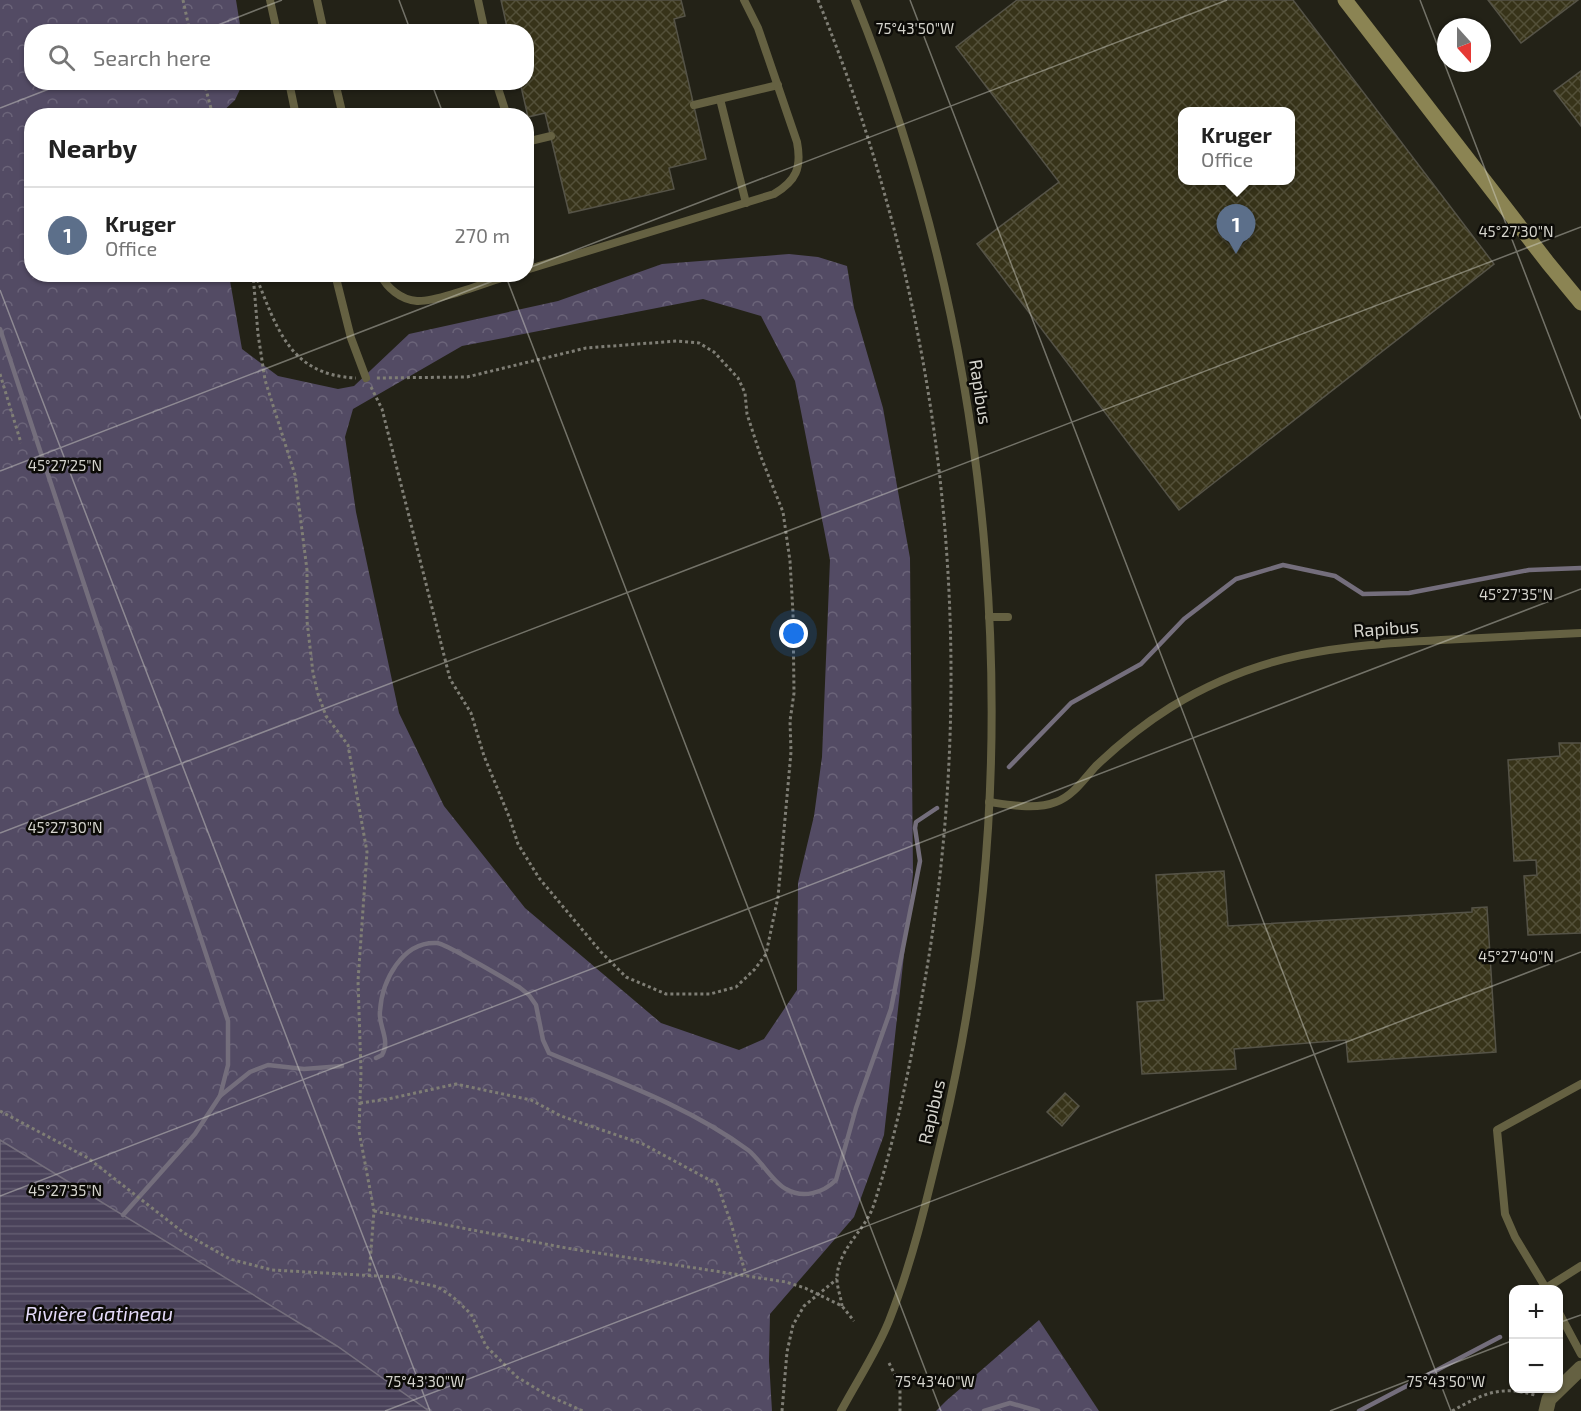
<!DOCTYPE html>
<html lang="en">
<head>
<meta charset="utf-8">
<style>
  body { margin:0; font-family:"Exo 2",sans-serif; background:#f2f2f2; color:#222 }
  .controls { position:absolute; right:18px; bottom:18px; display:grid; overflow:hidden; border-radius:12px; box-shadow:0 2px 4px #0004 }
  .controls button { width:54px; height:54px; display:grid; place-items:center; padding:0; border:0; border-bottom:2px solid #e0e0e0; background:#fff; color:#222; font:30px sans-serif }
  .compass { position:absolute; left:1437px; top:18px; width:54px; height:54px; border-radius:50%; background:#fff; box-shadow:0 2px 4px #0004; rotate:159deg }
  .you { position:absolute; left:794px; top:634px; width:21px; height:21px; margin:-15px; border:4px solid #fff; border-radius:50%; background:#1a73e8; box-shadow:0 0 0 9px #1a73e833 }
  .badge { display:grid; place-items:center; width:39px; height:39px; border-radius:50%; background:#2563eb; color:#fff; font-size:20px; font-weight:700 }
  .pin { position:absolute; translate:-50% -50px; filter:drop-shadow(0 2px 3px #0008) }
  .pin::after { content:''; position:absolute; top:32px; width:21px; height:18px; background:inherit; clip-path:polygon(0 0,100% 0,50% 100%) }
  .popup { position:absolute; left:1178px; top:107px; width:117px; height:78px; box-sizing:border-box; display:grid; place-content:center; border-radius:12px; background:#fff; filter:drop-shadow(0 2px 4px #0005); font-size:20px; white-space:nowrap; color:#767676 }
  .popup b { font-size:22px; color:#222 }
  .popup::after { content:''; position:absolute; left:50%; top:100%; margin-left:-12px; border:12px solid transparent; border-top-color:#fff }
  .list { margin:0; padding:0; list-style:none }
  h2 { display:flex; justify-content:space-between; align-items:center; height:78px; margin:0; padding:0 24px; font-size:26px }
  h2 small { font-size:20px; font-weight:400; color:#767676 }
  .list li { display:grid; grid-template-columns:39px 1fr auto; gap:18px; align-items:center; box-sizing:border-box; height:96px; padding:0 24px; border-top:2px solid #e0e0e0 }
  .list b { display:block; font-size:22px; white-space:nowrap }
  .list p { margin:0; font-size:20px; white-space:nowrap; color:#767676 }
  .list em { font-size:20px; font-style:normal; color:#767676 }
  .icon { flex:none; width:33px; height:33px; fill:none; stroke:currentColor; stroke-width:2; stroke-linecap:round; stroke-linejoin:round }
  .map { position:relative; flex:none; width:1581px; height:1411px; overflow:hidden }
  .search { position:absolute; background:#fff; box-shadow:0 2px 4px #0004; left:24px; top:24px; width:510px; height:66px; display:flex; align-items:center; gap:15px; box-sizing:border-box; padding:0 21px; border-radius:24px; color:#767676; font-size:22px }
  .panel { position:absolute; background:#fff; box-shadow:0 2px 4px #0004; left:24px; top:108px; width:510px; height:174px; border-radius:24px }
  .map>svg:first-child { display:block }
</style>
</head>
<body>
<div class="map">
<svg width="1581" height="1411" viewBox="0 0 1581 1411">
  <defs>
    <pattern id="forest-crowns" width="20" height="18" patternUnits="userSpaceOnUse" patternTransform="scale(1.5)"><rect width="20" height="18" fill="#534b64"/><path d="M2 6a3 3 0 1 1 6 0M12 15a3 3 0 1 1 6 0" fill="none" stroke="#6b6479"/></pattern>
    <pattern id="water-rules" width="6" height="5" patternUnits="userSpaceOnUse" patternTransform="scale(1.5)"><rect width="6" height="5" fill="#4a425a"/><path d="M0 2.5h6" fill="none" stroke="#635c70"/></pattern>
    <pattern id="building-cross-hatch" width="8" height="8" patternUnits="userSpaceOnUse" patternTransform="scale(1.5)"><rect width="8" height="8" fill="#373319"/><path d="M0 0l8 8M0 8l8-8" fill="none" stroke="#535039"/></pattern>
  </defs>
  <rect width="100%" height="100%" fill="#232217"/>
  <g fill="url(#forest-crowns)" fill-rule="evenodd">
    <path d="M 0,0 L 236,0 L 241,31 L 32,32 L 32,82 L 243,83 L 235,100 L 219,115 L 32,116 L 32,274 L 229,275 L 242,349 L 278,376 L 338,389 L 354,386 L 409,334 L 558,301 L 662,264 L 789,254 L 818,257 L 847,266 L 854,308 L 883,408 L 910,558 L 913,874 L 884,1135 L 854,1217 L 770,1314 L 769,1361 L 772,1411 L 429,1411 L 337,1346 L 0,1140 ZM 703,299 L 761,316 L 795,381 L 830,560 L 822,757 L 814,816 L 798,883 L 797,990 L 764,1039 L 739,1050 L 661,1023 L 525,908 L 444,806 L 399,713 L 356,512 L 345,437 L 353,409 L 462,346 Z"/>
    <polygon points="1039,1320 1099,1411 936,1411 946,1401"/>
  </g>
  <polygon fill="url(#water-rules)" stroke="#746e7c" stroke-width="1.5" points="0,1140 337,1346 429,1411 0,1411"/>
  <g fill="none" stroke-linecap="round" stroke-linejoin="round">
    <g stroke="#746e7c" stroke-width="4.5">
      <polyline points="0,329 228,1021 228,1065 220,1096 195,1134 123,1215"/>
      <polyline points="1009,767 1071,703 1141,664 1184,619 1236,579 1283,565 1335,576 1363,594 1409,593 1529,570 1581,568"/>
      <path d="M 376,1058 L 382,1055 C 391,1040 378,1026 380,1011 C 382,981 402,941 437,943 C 447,944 505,979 519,987 L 529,995 L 536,1005 L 543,1040 L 549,1053 C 616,1081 688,1106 748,1150 C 760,1159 773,1183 786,1189 C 803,1199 823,1193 836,1180 L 856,1108 L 891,1009 L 920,861 L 915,828 L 916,822 L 937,808"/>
      <polyline points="220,1096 250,1072 268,1065 304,1069 342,1066"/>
      <polyline points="984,1411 1010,1403 1038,1411"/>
      <polyline points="1359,1411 1500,1337"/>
    </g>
  </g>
  <g fill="url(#building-cross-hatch)" stroke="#555347" stroke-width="1.5" fill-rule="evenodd">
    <polygon points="501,0 681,0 685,16 674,19 706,159 669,168 674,189 569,213 545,113 528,117 520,82 526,82 526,32 508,32"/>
    <path d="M 1017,0 L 1293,0 L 1494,264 L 1179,510 L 977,244 L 1059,182 L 956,47 ZM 1182,112 L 1290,112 L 1290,180 L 1182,180 Z"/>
    <polygon points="1488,0 1578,0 1521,43"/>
    <polygon points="1581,71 1581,126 1554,91"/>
    <polygon points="1559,743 1581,743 1581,933 1528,935 1524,876 1537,875 1536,860 1514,861 1508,760 1560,756"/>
    <polygon points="1224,871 1228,926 1472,912 1472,908 1487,907 1496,1052 1348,1062 1346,1040 1234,1049 1236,1069 1142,1074 1137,1002 1164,1000 1156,875"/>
    <polygon points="1065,1093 1079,1106 1062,1126 1047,1112"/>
  </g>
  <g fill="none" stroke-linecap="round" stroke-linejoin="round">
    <g stroke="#7f7e75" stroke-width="3" stroke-dasharray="3 3" stroke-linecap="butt">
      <polyline points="183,0 190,32"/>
      <path d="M 818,0 C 946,313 983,658 923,991 C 912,1056 899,1120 881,1182 C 877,1193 875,1204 870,1214 C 859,1235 837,1253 837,1279 C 837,1288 841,1297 842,1306"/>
      <polyline points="204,82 213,116"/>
      <polyline points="253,274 258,334 265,380 295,475 307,570 307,621 313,673 318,694 326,716 348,745 367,852 358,981 361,1072 359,1131 374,1211 369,1276"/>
      <path d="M 255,274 C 277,328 289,375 356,378"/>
      <polyline points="0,374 21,443"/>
      <polyline points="371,387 382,409 450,679 471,713 484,756 510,819 518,844 539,878 601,952 626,977 666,994 710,994 736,987 755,969 766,954 778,897 791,752 790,721 794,693 793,613 790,561 783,512 761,457 747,414 745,393 738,378 714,352 699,343 677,341 586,348 467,377 375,378"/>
      <polyline points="360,1103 388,1099 456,1084 531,1100 561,1116 643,1144 717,1184 730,1220 746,1275"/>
      <polyline points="0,1111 88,1158 184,1233 230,1259 272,1270 395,1277 438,1287 453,1297 471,1314 486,1346 517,1377 547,1395 583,1411"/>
      <polyline points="374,1211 566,1248 786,1282 805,1288 842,1306 854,1321"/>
      <polyline points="889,1363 900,1385 900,1411"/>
      <polyline points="782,1411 787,1352 793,1325 804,1306 837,1279"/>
      <path d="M 1452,1411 C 1483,1394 1499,1385 1535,1395"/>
    </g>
    <g stroke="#656142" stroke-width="8">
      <polyline points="270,0 277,32"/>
      <polyline points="317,0 324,32"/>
      <polyline points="478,0 485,32"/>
      <polyline points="289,82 296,116"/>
      <polyline points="335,82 343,116"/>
      <polyline points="496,82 507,116"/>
      <polyline points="720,99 746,203"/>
      <polyline points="694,105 778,85"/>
      <polyline points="526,142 551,136"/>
      <path d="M 526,270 L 774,194 C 796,181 802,168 797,142 L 758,28 L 744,0"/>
      <polyline points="335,274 351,338 366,378"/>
      <path d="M 380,274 C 387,288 401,300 417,301 C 437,302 491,281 513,274"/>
      <polyline points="989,617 1008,617"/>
      <path d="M 989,802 C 1010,805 1036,810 1056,802 C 1073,796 1084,779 1096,766 C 1119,744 1144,724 1171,707 C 1261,652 1338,646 1441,640 C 1487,638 1534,635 1581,633"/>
      <polyline points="1546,1288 1581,1266"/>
      <polyline points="1547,1290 1515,1237 1505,1214 1497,1130 1581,1084"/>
      <polyline points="1558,1311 1581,1354"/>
      <path d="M 841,1411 C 857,1381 876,1353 889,1321 C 913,1260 928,1195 943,1132 C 1031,759 998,355 855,0"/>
    </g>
    <polyline stroke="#656142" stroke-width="15" points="1546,1411 1549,1399 1581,1368"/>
    <polyline stroke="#8b8453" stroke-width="15" points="1345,0 1548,263 1581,303"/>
  </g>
  <path fill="none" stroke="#d5d4cd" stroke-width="1.5" stroke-opacity="0.45" d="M 399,0 L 411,32M 910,0 L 1451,1411M 1420,0 L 1581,419M 200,32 L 282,0M 431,82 L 444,116M 0,108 L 67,82M 526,269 L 1227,0M 505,274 L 941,1411M 0,290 L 430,1411M 0,471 L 511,274M 0,833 L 1581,227M 0,1196 L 1581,589M 1558,1323 L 1581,1315M 385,1411 L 1581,952M 1330,1411 L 1514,1340"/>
  <g text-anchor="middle" stroke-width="5" stroke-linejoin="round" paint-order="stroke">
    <g font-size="18" fill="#d5d4cd" stroke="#0c0b07">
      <text transform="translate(980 392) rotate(81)" y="6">Rapibus</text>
      <text transform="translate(1386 629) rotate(-4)" y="6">Rapibus</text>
      <text transform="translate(932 1112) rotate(-77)" y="6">Rapibus</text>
    </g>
    <g font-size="20" font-style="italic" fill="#e4daf9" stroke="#0c0b07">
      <text x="99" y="1321">Rivière Gatineau</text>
    </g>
  </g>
  <g font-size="15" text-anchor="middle" fill="#d5d4cd" stroke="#0c0b07" stroke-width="5" stroke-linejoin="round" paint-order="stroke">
    <text x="915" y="34">75°43'50"W</text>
    <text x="1516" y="237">45°27'30"N</text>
    <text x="65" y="471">45°27'25"N</text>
    <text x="1516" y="600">45°27'35"N</text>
    <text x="65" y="833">45°27'30"N</text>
    <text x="1516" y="962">45°27'40"N</text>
    <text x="65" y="1196">45°27'35"N</text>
    <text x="425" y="1387">75°43'30"W</text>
    <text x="935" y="1387">75°43'40"W</text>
    <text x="1446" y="1387">75°43'50"W</text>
  </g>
</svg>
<div class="controls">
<button>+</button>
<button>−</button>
</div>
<svg class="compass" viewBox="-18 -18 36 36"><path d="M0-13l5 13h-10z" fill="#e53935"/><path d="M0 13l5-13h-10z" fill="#767676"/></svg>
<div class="you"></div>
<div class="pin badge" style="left:1236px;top:254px;background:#5c6f8a">1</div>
<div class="popup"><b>Kruger</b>Office</div>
<div class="search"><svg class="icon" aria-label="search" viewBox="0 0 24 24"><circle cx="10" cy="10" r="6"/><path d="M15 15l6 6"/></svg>Search here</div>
<section class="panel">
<h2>Nearby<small></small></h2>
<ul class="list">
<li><span class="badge" style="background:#5c6f8a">1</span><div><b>Kruger</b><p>Office</p></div><em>270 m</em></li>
</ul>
</section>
</div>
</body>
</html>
